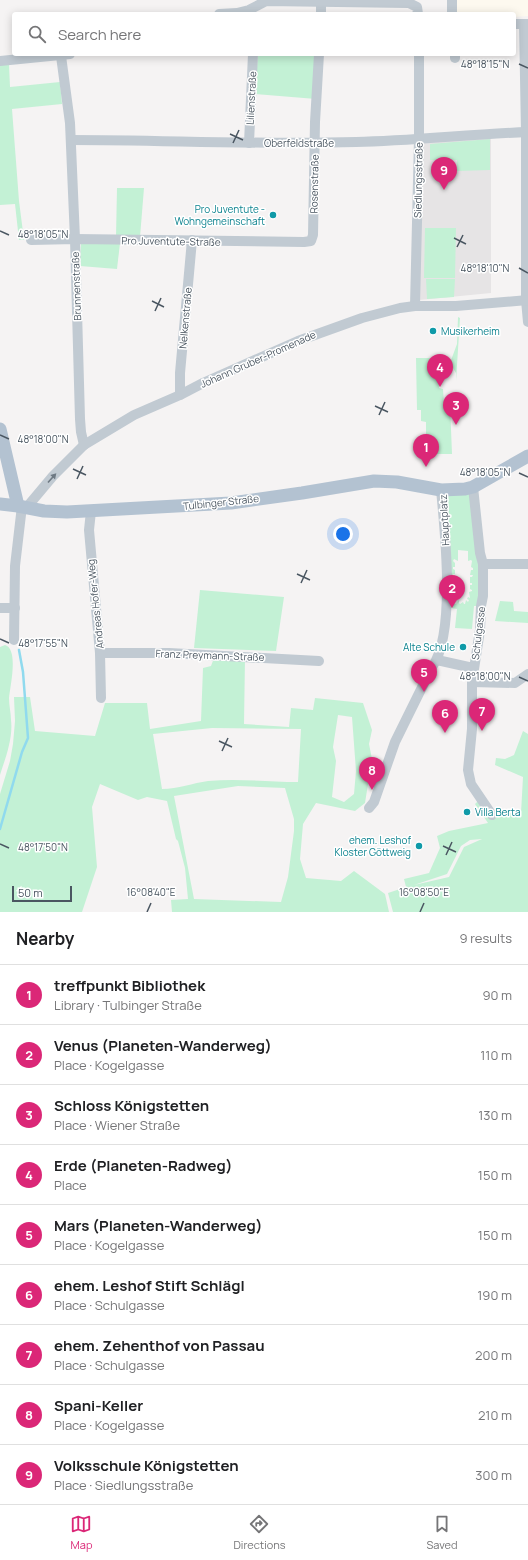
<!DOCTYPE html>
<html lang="en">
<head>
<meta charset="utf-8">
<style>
  body { margin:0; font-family:Manrope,sans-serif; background:#f6f6f6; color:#202124 }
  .scale { position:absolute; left:12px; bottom:10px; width:60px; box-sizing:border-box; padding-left:4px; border:2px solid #4a5661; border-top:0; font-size:11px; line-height:14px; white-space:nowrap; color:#4a5661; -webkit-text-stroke:3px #fff; paint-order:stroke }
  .you { position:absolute; left:343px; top:534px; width:14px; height:14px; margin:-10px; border:3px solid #fff; border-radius:50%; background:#1a73e8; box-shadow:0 0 0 6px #1a73e833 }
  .badge { display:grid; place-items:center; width:26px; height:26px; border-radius:50%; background:#db2777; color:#fff; font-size:13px; font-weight:700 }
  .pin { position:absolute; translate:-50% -33px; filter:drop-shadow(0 1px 2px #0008) }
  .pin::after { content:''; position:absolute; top:21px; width:14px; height:12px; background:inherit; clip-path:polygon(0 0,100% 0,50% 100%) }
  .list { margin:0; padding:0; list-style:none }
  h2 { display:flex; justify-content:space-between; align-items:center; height:52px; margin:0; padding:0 16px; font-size:17px }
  h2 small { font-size:13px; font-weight:400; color:#757577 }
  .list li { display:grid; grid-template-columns:26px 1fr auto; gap:12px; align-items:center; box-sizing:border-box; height:60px; padding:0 16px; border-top:1px solid #e0e0e0 }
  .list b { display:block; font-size:15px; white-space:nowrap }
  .list p { margin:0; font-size:13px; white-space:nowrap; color:#757577 }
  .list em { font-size:13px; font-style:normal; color:#757577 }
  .icon { flex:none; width:22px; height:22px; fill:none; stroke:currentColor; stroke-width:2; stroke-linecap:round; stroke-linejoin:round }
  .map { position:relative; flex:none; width:528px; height:912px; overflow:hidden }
  .search { position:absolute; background:#fff; box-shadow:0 2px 10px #0003; left:12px; right:12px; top:12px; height:44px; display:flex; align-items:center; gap:10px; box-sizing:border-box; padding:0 14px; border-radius:4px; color:#757577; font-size:15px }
  .sheet { height:592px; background:#fff }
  nav { display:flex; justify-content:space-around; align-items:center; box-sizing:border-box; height:56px; border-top:1px solid #e0e0e0; background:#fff; font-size:11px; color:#757577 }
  nav a { display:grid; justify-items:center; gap:2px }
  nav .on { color:#db2777 }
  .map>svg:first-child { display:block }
</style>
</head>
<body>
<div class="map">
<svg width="528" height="912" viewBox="0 0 528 912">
  <rect width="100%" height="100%" fill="#f5f3f3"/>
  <polygon fill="#fdf9ef" points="457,0 528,0 528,16 514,17 514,14 457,14"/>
  <polygon fill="#e6e4e5" points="491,133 491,293 419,300 419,139"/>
  <g fill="#c3f1d5" fill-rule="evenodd">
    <polygon points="258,54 319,54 316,99 255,94"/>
    <polygon points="9,64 10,87 60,82 62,104 12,109 19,201 24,240 19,240 15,204 0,205 0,65"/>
    <polygon points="490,139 490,170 457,171 457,160 430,160 430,144"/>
    <polygon points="117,188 144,188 140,237 116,237"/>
    <polygon points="425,228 456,228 455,278 424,278"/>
    <polygon points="81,243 120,243 117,269 80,266"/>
    <polygon points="426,279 455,279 454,297 427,299"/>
    <polygon points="458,317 460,318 456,381 456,373 450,363 457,344"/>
    <polygon points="416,358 447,358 439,374 439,388 443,389 444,404 450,404 452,454 426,454 426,422 421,421 421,410 417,410"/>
    <path d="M 473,487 L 480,553 L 481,606 L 474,606 L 472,629 L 455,628 L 457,609 L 451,608 L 441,490 ZM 458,550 L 468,551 L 468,561 L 471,560 L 472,561 L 471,567 L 473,568 L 473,570 L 471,570 L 470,575 L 473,575 L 472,577 L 470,577 L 470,583 L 472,583 L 472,585 L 470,585 L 470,589 L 472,590 L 472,591 L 469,592 L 470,598 L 468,597 L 467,599 L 469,600 L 468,602 L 466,600 L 465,604 L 464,604 L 463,602 L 460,604 L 459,603 L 459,600 L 456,604 L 452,604 L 452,589 L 454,589 L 454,585 L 452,584 L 452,582 L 455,582 L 455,577 L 452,576 L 453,574 L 455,574 L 455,570 L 453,569 L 453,567 L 455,567 L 455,563 L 453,561 L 454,559 L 458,561 Z"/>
    <polygon points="200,590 284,597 276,651 194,648"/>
    <polygon points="500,601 513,602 514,611 528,612 528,623 495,621"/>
    <path d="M 5,645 C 19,649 10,687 9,698 C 9,706 11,713 11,720 C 12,728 11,737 9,745 C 7,755 3,765 0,775 L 0,647 Z"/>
    <path d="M 214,658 L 245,658 L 244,724 L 289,727 L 291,708 L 313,710 L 315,698 L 363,703 L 372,730 L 369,744 L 372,759 L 365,803 L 355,811 L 316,803 L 303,824 L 300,859 L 306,878 L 341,881 L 354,871 L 385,894 L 389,912 L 172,912 L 171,900 L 188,899 L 185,868 L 178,841 L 176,839 L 167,801 L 147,797 L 138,800 L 100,784 L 92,807 L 97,867 L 82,912 L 0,912 L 0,794 L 10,761 L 13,744 L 15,721 L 14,697 L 30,697 L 35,731 L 95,736 L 105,703 L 147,703 L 150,729 L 201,721 L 203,668 L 211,666 ZM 338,715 L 352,717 L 356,771 L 354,794 L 344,802 L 332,797 L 336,761 L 333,747 ZM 212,728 L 301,729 L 298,782 C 268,782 238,778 208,781 C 193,783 178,789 162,789 L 153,734 ZM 238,786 L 285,788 L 294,819 L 294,831 L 288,877 L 281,902 L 194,899 L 174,796 Z"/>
    <path d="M 523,731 L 528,734 L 528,912 L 393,912 L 388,893 L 406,887 L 404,879 L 429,873 L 440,848 L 437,836 L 449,831 L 488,823 L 475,804 L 478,801 L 493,813 L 521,813 L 523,777 L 495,765 L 496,758 L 505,759 L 514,755 ZM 482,839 L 464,847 L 449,877 L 414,885 L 447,874 L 461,846 L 470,840 Z"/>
  </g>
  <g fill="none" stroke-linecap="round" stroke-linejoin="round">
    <polyline stroke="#90daee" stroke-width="2.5" points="0,829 22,752 28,738 23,672 19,650"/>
    <g stroke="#c1cad2" stroke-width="10">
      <polyline points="452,0 452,14"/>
      <polyline points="321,2 321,14"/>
      <polyline points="219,14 237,13 249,10 266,1 409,3 417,7 418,14"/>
      <polyline points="514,24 528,24"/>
      <polyline points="524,24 526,132 526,300 528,322"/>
      <polyline points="455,54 455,58"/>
      <polyline points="61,56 70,123 75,239 80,419 81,432 84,445"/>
      <polyline points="0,61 70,54"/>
      <path d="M 71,140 C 166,140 261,145 356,142 C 413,141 470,134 528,132"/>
      <polyline points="249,143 253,54"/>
      <polyline points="31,240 75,239 304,242 311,241 313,235 315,122 319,54"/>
      <polyline points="415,306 419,139 419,54"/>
      <polyline points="180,395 180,373 192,240"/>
      <polyline points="473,487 480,553 483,564 483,596 481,606 480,630 472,682 472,729 468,770 471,784 492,815"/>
      <polyline points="27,507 53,476 84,445 134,415 180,395 203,383 298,341 362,318 400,308 415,306 456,306 528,300"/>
      <polyline points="91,511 89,530 100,653 101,698"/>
      <polyline points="483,564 528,564"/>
      <polyline points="0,608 15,608"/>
      <polyline points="14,640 15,566 22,506"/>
      <polyline points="100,653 169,653 319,661"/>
      <polyline points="437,660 473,668"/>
      <polyline points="472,682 515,683 528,674"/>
      <path d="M 369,808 L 374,802 L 395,742 L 432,667 C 456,634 445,531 441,490"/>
    </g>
    <g stroke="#b3c2d1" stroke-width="13">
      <polyline points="0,429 18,506"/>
      <polyline points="0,504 18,506 44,511 67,512 231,503 302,493 374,481 397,482 441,490 465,489 473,487 528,456"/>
    </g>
  </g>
  <defs><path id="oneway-solid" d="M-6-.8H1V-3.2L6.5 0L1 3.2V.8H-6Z"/></defs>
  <use fill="#6e7983" href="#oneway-solid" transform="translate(52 478) rotate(-48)"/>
  <path fill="none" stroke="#4a5661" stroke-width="1.5" d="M 519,64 L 528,68M 230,134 L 243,140M 233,143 L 239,130M 0,231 L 9,235M 454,238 L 466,244M 457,247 L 463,235M 519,268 L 528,273M 152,301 L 164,307M 155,311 L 161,298M 375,406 L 388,412M 379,415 L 385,402M 0,435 L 9,439M 73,469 L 86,475M 519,473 L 528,477M 77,479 L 83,466M 297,574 L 310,580M 301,583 L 307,570M 0,639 L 9,643M 519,677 L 528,681M 219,741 L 232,747M 222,751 L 228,738M 0,844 L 9,848M 443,846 L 456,852M 446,855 L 452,842M 147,912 L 151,903M 420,912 L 424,903"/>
  <g fill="#0f9aa8" stroke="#fff" stroke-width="1.5">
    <circle cx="273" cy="215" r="4"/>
    <circle cx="433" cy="331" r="4"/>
    <circle cx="463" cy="647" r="4"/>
    <circle cx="467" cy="812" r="4"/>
    <circle cx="419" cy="846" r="4"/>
  </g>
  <g text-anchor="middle" stroke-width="3" stroke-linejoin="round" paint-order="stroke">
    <g font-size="10" fill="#4a5661" stroke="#fff">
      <text transform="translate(251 98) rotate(-87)" y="4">Lilienstraße</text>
      <text x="299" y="147">Oberfeldstraße</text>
      <text transform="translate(418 180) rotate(-89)" y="4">Siedlungsstraße</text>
      <text transform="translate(314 184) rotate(-89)" y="4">Rosenstraße</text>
      <text transform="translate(171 241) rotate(1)" y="4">Pro Juventute-Straße</text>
      <text transform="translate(76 286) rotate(-92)" y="4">Brunnenstraße</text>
      <text transform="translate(185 318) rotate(-85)" y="4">Nelkenstraße</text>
      <text transform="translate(258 359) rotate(-24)" y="4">Johann Gruber-Promenade</text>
      <text transform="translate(221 502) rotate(-6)" y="4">Tulbinger Straße</text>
      <text transform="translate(444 520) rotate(-93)" y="4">Hauptplatz</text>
      <text transform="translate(95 604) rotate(-96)" y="4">Andreas Hofer-Weg</text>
      <text transform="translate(478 633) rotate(-83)" y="4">Schulgasse</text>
      <text transform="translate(210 655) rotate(2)" y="4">Franz Preymann-Straße</text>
    </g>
    <g font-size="10" fill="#0d838f" stroke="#fff" text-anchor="end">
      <text x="265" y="213">Pro Juventute -<tspan x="265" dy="12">Wohngemeinschaft</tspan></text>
      <text x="441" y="335" text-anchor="start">Musikerheim</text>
      <text x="455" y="651">Alte Schule</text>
      <text x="475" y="816" text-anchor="start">Villa Berta</text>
      <text x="411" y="844">ehem. Leshof<tspan x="411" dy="12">Kloster Göttweig</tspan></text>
    </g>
  </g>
  <g font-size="10" text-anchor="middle" fill="#4a5661" stroke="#fff" stroke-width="3" stroke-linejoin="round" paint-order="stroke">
    <text x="485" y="68">48°18'15"N</text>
    <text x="43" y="238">48°18'05"N</text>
    <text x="485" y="272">48°18'10"N</text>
    <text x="43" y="443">48°18'00"N</text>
    <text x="485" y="476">48°18'05"N</text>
    <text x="43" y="647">48°17'55"N</text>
    <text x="485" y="680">48°18'00"N</text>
    <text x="43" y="851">48°17'50"N</text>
    <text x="151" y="896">16°08'40"E</text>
    <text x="424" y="896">16°08'50"E</text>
  </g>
</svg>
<div class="scale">50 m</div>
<div class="you"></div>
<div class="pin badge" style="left:426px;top:467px">1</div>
<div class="pin badge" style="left:452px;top:608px">2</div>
<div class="pin badge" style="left:456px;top:425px">3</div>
<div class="pin badge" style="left:440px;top:387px">4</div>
<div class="pin badge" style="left:424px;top:692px">5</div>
<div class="pin badge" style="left:445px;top:733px">6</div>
<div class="pin badge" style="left:482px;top:731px">7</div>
<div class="pin badge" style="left:372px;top:790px">8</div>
<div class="pin badge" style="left:444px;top:190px">9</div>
<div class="search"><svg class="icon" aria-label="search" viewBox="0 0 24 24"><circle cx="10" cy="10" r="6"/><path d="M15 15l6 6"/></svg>Search here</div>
</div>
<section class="sheet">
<h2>Nearby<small>9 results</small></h2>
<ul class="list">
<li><span class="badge">1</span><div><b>treffpunkt Bibliothek</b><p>Library · Tulbinger Straße</p></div><em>90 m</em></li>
<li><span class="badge">2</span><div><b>Venus (Planeten-Wanderweg)</b><p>Place · Kogelgasse</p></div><em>110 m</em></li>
<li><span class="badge">3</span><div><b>Schloss Königstetten</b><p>Place · Wiener Straße</p></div><em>130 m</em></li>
<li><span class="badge">4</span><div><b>Erde (Planeten-Radweg)</b><p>Place</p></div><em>150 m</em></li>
<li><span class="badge">5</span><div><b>Mars (Planeten-Wanderweg)</b><p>Place · Kogelgasse</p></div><em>150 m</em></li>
<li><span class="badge">6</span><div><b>ehem. Leshof Stift Schlägl</b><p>Place · Schulgasse</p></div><em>190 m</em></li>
<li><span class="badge">7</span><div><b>ehem. Zehenthof von Passau</b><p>Place · Schulgasse</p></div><em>200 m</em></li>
<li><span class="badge">8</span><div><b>Spani-Keller</b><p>Place · Kogelgasse</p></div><em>210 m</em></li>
<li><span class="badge">9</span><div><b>Volksschule Königstetten</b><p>Place · Siedlungsstraße</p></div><em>300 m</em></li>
</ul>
</section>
<nav>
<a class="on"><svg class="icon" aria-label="map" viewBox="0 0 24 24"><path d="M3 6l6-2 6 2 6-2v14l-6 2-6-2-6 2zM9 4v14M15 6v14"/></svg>Map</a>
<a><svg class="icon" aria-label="directions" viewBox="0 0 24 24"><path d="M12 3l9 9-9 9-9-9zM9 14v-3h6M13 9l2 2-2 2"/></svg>Directions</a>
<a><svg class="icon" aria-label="saved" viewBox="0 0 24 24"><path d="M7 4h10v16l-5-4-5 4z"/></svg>Saved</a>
</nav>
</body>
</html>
